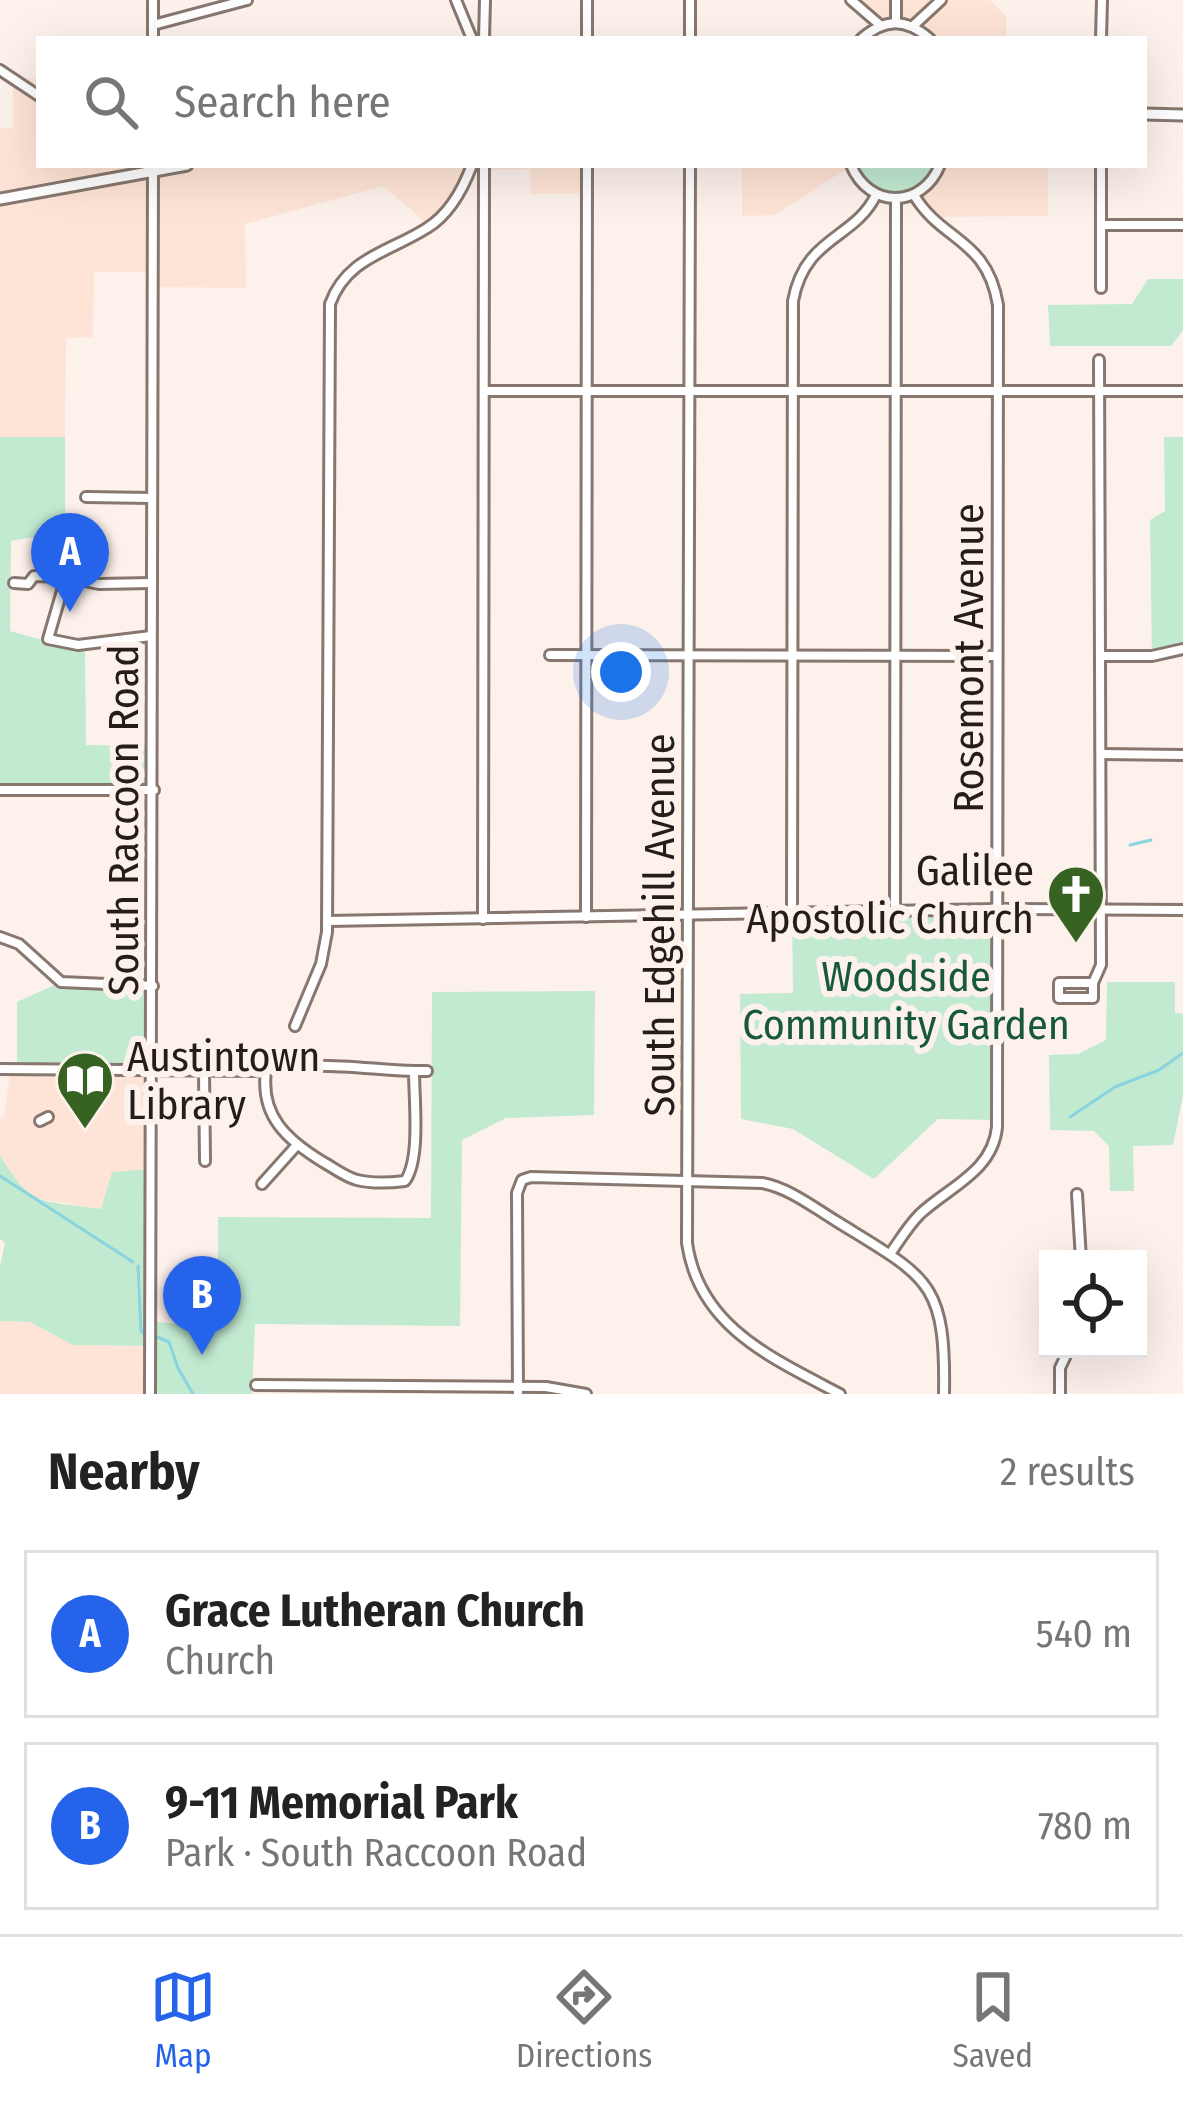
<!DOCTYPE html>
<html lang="en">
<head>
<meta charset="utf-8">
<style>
  body { margin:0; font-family:"Fira Sans Condensed",sans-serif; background:#f2f2f2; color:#222 }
  .controls { position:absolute; right:36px; bottom:36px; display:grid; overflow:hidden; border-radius:0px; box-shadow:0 12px 48px #0002 }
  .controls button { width:108px; height:108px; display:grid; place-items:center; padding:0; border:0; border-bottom:3px solid #e0e0e0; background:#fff; color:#222; font:60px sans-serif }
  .you { position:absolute; left:621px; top:672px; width:42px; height:42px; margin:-30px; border:9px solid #fff; border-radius:50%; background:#1a73e8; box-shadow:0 0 0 18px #1a73e833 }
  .badge { display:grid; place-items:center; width:78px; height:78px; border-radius:50%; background:#2563eb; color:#fff; font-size:39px; font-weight:700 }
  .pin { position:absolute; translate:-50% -99px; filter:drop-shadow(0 3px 6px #0008) }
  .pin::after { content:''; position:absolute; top:63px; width:42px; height:36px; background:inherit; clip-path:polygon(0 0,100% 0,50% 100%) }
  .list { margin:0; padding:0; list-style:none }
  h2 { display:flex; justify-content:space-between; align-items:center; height:156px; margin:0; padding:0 48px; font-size:51px }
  h2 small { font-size:39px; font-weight:400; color:#767676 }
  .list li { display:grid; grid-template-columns:78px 1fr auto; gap:36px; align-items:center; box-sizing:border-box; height:168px; margin:0 24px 24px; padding:0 24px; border:3px solid #e0e0e0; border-radius:0px }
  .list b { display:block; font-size:45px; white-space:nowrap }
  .list p { margin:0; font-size:39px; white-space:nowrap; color:#767676 }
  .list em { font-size:39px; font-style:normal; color:#767676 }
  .icon { flex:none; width:66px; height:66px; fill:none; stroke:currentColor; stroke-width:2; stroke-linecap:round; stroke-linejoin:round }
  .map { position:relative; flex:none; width:1183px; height:1394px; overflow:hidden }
  .search { position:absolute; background:#fff; box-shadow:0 12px 48px #0002; left:36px; right:36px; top:36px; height:132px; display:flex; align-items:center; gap:30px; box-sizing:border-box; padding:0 42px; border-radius:0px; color:#767676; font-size:45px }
  .sheet { height:540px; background:#fff }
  nav { display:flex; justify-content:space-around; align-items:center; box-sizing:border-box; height:168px; border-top:3px solid #e0e0e0; background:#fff; font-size:33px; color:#767676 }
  nav a { display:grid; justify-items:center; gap:6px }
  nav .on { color:#2563eb }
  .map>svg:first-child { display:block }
</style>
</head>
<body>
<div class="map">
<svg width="1183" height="1394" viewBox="0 0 1183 1394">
  <rect width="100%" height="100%" fill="#fdf1ec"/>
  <g fill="#fee4d6">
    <polygon points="851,0 990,0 1006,16 1006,39 930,39 880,25"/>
    <polygon points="13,78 39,79 39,165 153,165 152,172 187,165 472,165 462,189 430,226 383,186 245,224 246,288 153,287 152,272 94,272 93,337 66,338 65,437 0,437 0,128 13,128"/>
    <polygon points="484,165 690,165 690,168 588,168 587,193 531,194 530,169 484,170"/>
    <polygon points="742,165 851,166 775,215 742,216"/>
    <polygon points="940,165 1048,165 1048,216 933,217 914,195"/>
    <polygon points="11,1069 153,1069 152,1169 101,1209 39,1199 20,1188 0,1155 0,1119 4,1116"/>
    <polygon points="0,1321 30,1322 73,1345 150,1346 150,1394 0,1394"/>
  </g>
  <g fill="#c2ead1">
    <polygon points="851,165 940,165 914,195 877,195"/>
    <polygon points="1148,279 1183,279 1183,330 1171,346 1050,346 1048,305 1132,304"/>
    <polygon points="0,437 65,437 65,532 11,541 10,631 85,652 86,745 153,746 154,790 0,790"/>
    <polygon points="1164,437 1183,437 1183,649 1152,656 1150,520 1165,511"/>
    <polygon points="998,909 997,1120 938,1119 874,1179 793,1129 741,1119 740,994 793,993 792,913"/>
    <polygon points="61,982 153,986 153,1069 17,1069 17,1002"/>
    <polygon points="1107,982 1175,982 1175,1013 1183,1014 1183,1095 1173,1145 1133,1146 1134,1191 1110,1191 1109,1146 1094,1131 1050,1130 1049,1055 1078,1054 1106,1040"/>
    <path d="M 595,991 L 594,1115 L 506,1118 L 462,1140 L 460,1326 L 255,1324 L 252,1394 L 150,1394 L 150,1346 L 73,1345 L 30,1322 L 0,1321 L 0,1266 L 5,1243 L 0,1239 L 0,1155 C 32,1209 42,1200 101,1209 L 112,1172 L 152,1169 L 150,1321 L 218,1328 L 218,1217 L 431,1218 L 432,992 Z"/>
  </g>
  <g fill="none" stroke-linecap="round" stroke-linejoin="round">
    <g stroke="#89d4de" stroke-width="3">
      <polyline points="1130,845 1151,840"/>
      <polyline points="1070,1117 1115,1087 1159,1070 1183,1053"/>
      <polyline points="0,1176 133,1262"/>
      <polyline points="138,1266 141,1331 144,1334"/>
      <polyline points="155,1336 169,1342 178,1368 193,1394"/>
    </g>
    <defs>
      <g id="minor">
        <polyline points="153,0 153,39"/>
        <polyline points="456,0 472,39"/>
        <polyline points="851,0 880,25"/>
        <polyline points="896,22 896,0"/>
        <polyline points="153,25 247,0"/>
        <polyline points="913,26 941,0"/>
        <polyline points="484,39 485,0"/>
        <polyline points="587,39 587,0"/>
        <polyline points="690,39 690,0"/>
        <path d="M 861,39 C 885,18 906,18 930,39"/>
        <polyline points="1101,39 1102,0"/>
        <polyline points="0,70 39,96"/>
        <path d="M 690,165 L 687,1243 C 699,1327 772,1358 840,1394"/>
        <path d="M 851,165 C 869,209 922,209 940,165"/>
        <polyline points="1101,165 1101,288"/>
        <polyline points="1101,225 1183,225"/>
        <polyline points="484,391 1183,391"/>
        <polyline points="86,497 152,498"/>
        <polyline points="14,583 28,584 34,576 66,577"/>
        <polyline points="151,636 78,645 48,639 66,577 99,584 152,583"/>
        <polyline points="550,655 997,656"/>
        <polyline points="1100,656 1152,656 1183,649"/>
        <polyline points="1101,754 1183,755"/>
        <polyline points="0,790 154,790"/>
        <polyline points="895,911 896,200"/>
        <path d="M 792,913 L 793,301 C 805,236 854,240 876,195"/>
        <polyline points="586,917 587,165"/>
        <polyline points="483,919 484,165"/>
        <polyline points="327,921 998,909 1183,910"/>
        <polyline points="0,937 19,944 61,982 153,986"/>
        <polyline points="1093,983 1059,983 1059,998 1093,998 1093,983 1101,965 1099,360"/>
        <path d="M 295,1026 L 321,964 L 327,932 L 330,304 C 347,257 390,252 427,228 C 450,214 463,189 472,165"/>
        <path d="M 0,1069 L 263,1071 C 315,1060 362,1069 414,1071 C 414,1100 421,1159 405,1181 C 389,1183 373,1184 357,1180 C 345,1177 334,1168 323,1162 C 287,1140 260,1116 266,1071"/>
        <polyline points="204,1070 205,1161"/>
        <polyline points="414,1071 427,1071"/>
        <polyline points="40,1121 48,1117"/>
        <polyline points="262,1184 297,1145"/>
        <polyline points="1077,1194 1081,1259"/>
        <path d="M 890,1254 C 900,1240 908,1226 920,1214 C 949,1187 993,1171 997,1127 L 998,305 C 987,238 942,242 914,195"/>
        <polyline points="256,1385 546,1387 586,1394"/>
        <polyline points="150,1394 153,165"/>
        <path d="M 518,1394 L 517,1193 L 522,1180 L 531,1177 L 762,1183 C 789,1188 813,1207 836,1221 C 928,1278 946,1280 944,1394"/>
        <polyline points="1060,1394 1060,1368 1069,1349"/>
      </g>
      <g id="major">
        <polyline points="1144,114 1183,115"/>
        <polyline points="0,199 187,165"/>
      </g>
    </defs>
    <use href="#minor" stroke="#87776e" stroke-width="14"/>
    <use href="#major" stroke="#87776e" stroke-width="15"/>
    <use href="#minor" stroke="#fff" stroke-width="8"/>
    <use href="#major" stroke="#fff" stroke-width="9"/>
  </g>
  <defs>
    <symbol id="church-pin" viewBox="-11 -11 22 30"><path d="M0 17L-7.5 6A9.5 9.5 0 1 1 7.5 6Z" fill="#366322" stroke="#fdf1ec"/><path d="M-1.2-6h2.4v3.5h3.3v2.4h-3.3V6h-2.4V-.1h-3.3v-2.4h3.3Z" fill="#fff"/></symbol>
    <symbol id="library-pin" viewBox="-11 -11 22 30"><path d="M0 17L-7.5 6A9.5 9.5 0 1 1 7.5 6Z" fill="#366322" stroke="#fdf1ec"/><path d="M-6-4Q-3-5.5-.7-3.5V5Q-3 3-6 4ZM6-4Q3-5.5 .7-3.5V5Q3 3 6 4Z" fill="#fff"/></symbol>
  </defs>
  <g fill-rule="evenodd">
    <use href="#church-pin" x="1043" y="861" width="66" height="90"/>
    <use href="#library-pin" x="52" y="1047" width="66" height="90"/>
  </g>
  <g text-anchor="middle" stroke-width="12" stroke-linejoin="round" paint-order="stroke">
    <g font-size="42" fill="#241d1a" stroke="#fdf1ec">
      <text transform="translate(968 658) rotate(-90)" y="15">Rosemont Avenue</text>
      <text transform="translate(123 820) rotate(-90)" y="15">South Raccoon Road</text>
      <text transform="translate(659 925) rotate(-90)" y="15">South Edgehill Avenue</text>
    </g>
    <g font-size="42" fill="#241d1a" stroke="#fdf1ec" text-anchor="end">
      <text x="1034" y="885">Galilee<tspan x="1034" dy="48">Apostolic Church</tspan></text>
      <text x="127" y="1071" text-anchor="start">Austintown<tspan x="127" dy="48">Library</tspan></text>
    </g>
    <g font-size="42" fill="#185939" stroke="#fdf1ec">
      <text x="906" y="991">Woodside<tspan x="906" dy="48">Community Garden</tspan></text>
    </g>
  </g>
</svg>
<div class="controls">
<button><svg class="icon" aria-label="locate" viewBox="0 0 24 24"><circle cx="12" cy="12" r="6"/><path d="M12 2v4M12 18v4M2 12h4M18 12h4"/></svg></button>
</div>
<div class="you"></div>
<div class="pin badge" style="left:70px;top:612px">A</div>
<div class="pin badge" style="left:202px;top:1355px">B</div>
<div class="search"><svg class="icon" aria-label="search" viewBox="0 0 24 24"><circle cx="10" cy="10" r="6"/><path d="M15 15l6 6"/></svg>Search here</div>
</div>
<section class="sheet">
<h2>Nearby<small>2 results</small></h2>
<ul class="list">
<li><span class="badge">A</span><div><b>Grace Lutheran Church</b><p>Church</p></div><em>540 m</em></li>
<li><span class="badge">B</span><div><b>9-11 Memorial Park</b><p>Park · South Raccoon Road</p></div><em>780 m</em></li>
</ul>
</section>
<nav>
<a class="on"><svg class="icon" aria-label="map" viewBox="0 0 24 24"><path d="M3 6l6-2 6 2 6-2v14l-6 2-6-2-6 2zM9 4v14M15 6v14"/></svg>Map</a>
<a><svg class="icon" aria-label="directions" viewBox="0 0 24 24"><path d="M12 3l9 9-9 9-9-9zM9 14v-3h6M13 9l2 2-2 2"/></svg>Directions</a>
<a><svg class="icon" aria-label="saved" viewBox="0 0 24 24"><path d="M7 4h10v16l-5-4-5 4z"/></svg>Saved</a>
</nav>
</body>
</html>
